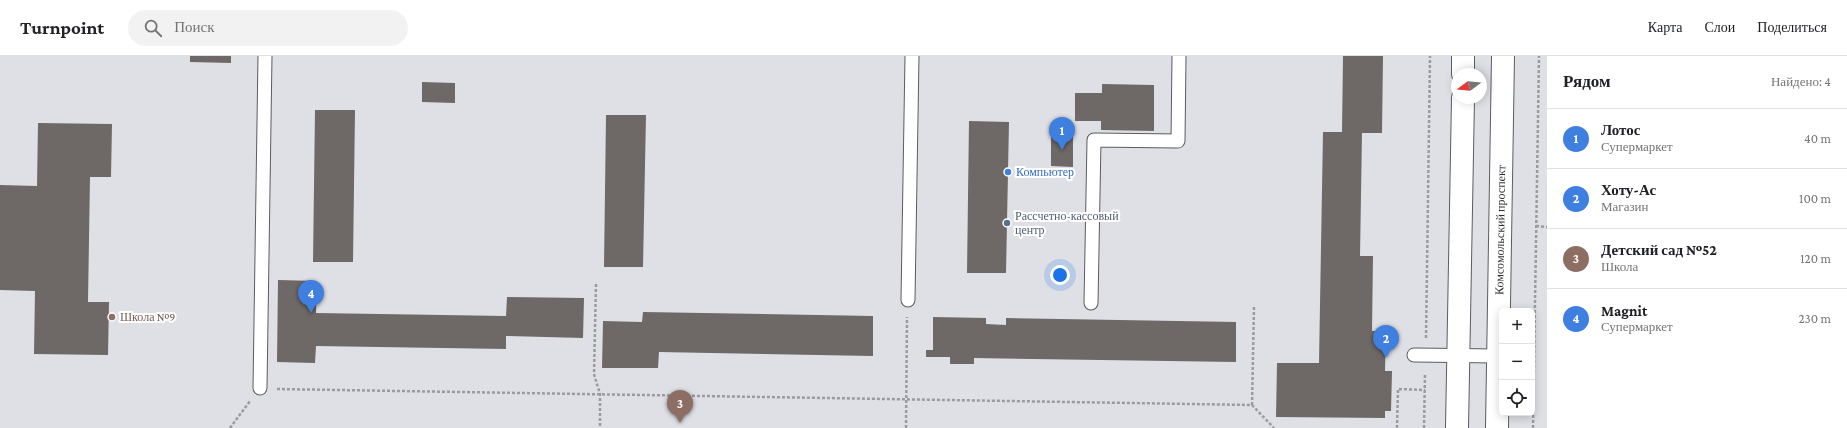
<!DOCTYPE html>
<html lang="ru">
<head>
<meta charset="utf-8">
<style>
  body { margin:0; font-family:"Crimson Pro",serif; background:#f2f2f2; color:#202124 }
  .controls { position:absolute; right:12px; bottom:12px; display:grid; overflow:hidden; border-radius:6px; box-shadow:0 2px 10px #0003 }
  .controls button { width:36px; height:36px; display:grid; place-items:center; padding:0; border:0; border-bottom:1px solid #e0e0e0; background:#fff; color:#202124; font:20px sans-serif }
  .compass { position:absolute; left:1451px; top:12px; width:36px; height:36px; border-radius:50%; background:#fff; box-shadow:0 2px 10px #0003; rotate:254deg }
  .you { position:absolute; left:1060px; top:219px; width:14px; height:14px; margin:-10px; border:3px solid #fff; border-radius:50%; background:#1a73e8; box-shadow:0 0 0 6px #1a73e833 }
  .badge { display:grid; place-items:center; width:26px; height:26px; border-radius:50%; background:#ea580c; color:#fff; font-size:13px; font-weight:700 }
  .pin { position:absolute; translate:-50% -33px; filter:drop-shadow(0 1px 2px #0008) }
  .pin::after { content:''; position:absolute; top:21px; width:14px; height:12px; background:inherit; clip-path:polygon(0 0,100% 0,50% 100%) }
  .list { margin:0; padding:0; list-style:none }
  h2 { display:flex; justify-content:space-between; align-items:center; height:52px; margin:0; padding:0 16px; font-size:17px }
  h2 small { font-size:13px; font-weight:400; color:#757577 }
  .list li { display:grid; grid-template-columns:26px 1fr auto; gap:12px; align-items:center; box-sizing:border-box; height:60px; padding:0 16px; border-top:1px solid #e0e0e0 }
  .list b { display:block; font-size:15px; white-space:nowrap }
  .list p { margin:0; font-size:13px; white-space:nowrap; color:#757577 }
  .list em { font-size:13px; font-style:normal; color:#757577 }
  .icon { flex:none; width:22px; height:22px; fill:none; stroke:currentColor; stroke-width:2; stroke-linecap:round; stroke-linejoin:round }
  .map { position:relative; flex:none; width:1547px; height:372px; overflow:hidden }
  header { display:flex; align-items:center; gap:24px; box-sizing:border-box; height:56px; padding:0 20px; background:#fff; border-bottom:1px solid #e0e0e0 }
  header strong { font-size:19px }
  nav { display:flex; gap:22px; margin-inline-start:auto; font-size:14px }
  .search { width:280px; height:36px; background:#f2f2f2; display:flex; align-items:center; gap:10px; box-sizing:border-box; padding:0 14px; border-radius:22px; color:#757577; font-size:15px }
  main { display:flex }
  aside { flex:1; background:#fff }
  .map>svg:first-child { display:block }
</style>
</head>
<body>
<header>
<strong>Turnpoint</strong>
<div class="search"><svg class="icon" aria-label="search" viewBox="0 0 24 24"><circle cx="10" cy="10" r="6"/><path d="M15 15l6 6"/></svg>Поиск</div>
<nav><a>Карта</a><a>Слои</a><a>Поделиться</a></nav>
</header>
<main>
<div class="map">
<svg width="1547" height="372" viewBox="0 0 1547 372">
  <rect width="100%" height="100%" fill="#dfe0e6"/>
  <g fill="#6e6866">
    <polygon points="190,0 231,0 231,7 190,6"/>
    <polygon points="1343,0 1383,0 1382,77 1362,77 1360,200 1373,200 1372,275 1386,275 1385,315 1392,315 1391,355 1385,355 1385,362 1276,361 1277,307 1319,307 1323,76 1342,76"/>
    <polygon points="422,26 455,27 455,47 422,46"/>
    <polygon points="1102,28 1154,29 1154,75 1101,74 1101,65 1075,65 1075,37 1102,37"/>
    <polygon points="315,54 355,54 353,206 313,206"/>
    <polygon points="606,59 646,59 643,211 604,211"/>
    <polygon points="969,65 1009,66 1006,217 967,217"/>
    <polygon points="38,67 112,68 111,121 90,121 88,246 109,246 108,299 34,298 35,235 0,234 0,129 37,130"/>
    <polygon points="1051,77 1073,77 1073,111 1051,110"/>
    <polygon points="278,224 317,225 316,257 506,260 507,241 584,242 583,282 506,280 506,293 316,290 315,307 277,306"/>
    <polygon points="643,256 873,260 873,300 659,296 658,312 602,312 603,265 642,266"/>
    <polygon points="933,261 986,262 986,268 1006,269 1006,262 1236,266 1236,306 974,302 974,308 950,308 950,301 926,301 926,294 933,294"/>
  </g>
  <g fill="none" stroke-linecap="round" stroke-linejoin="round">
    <defs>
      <g id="service">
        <polyline points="908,244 912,0"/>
        <polyline points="1091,247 1094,84 1178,85 1179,0"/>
        <polyline points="1414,299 1498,300"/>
        <polyline points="260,332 265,0"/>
      </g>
      <g id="minor">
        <polyline points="1463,18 1463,0"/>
        <polyline points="1457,372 1463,42"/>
        <path id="s1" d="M 1497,372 L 1503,0"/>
      </g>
    </defs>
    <use href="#service" stroke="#5b5c61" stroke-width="15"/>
    <use href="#minor" stroke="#5b5c61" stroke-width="24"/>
    <g stroke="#9a9b9f" stroke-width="2.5" stroke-dasharray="3 2" stroke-linecap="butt">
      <polyline points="1536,170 1547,171"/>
      <polyline points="596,228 594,318 600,338 600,372"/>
      <polyline points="1426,282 1430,0"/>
      <polyline points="277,333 1252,349 1274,372"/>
      <polyline points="1252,349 1254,250"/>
      <polyline points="230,372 250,345"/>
      <polyline points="906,372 907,261"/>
      <polyline points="1397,372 1398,333 1425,334"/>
      <polyline points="1424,372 1425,317"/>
      <polyline points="1533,372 1539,0"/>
    </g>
    <use href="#service" stroke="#fff" stroke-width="13"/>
    <use href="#minor" stroke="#fff" stroke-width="22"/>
  </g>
  <circle fill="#3f7fe0" stroke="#fff" stroke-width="1.5" cx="1008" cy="116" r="4"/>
  <circle fill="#5c6f8a" stroke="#fff" stroke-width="1.5" cx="1007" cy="167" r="4"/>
  <circle fill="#8d6e63" stroke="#fff" stroke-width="1.5" cx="112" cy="261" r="4"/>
  <g text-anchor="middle" stroke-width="4" stroke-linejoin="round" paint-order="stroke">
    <g font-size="12" fill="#366cbe" stroke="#fff" text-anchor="start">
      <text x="1016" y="120">Компьютер</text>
    </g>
    <g font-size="12" fill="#4e5e75" stroke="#fff" text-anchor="start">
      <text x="1015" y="164">Рассчетно-кассовый<tspan x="1015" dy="14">центр</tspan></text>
    </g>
    <g font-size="12" fill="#2f3032" stroke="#fff">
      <text dy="4" stroke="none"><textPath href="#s1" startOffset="198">Комсомольский проспект</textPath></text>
    </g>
    <g font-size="12" fill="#785e54" stroke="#fff" text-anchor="start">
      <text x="120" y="265">Школа №9</text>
    </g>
  </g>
</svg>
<div class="controls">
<button>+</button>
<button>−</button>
<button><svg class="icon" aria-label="locate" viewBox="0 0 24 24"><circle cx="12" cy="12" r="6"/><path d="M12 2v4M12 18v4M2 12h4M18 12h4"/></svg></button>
</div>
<svg class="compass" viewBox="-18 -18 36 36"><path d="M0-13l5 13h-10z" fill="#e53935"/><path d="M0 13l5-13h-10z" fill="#757577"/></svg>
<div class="you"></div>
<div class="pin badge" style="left:1062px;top:94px;background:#3f7fe0">1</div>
<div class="pin badge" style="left:1386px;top:302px;background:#3f7fe0">2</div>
<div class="pin badge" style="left:680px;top:367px;background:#8d6e63">3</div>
<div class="pin badge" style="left:311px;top:257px;background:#3f7fe0">4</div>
</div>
<aside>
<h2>Рядом<small>Найдено: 4</small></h2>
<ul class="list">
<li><span class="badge" style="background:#3f7fe0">1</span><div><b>Лотос</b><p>Супермаркет</p></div><em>40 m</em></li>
<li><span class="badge" style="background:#3f7fe0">2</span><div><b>Хоту-Ас</b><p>Магазин</p></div><em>100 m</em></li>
<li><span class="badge" style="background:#8d6e63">3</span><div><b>Детский сад №52</b><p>Школа</p></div><em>120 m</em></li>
<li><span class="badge" style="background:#3f7fe0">4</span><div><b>Magnit</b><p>Супермаркет</p></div><em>230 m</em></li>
</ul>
</aside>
</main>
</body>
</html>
